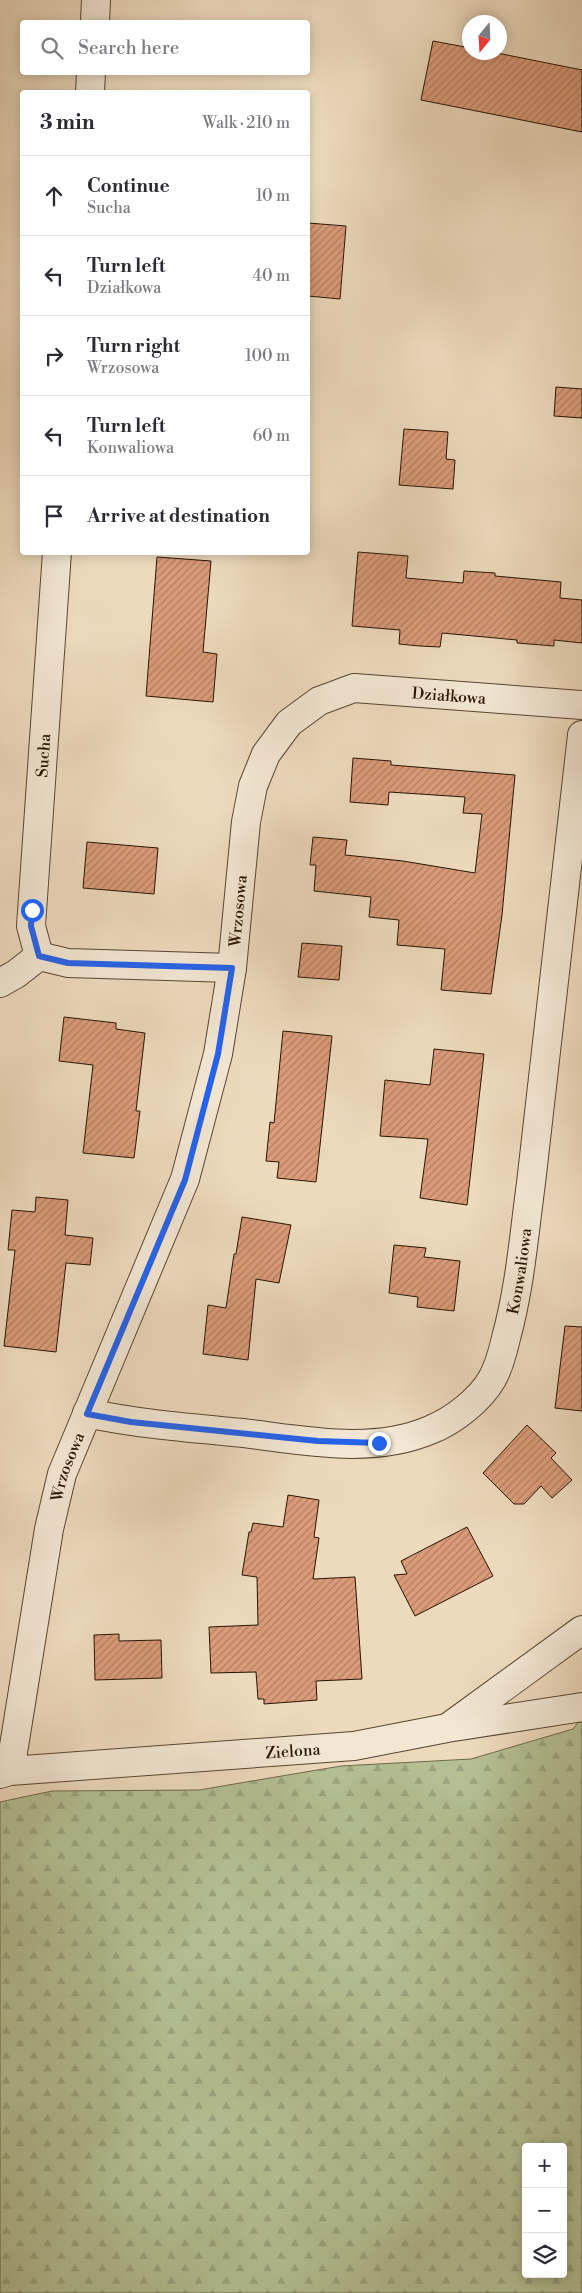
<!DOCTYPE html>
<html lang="en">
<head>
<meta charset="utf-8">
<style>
  body { margin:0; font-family:"Libre Bodoni",serif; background:#f2f2f3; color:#2b2b33 }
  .controls { position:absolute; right:15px; bottom:15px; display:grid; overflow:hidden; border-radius:5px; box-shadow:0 2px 12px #0003 }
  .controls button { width:45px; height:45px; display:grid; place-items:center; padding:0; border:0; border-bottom:1px solid #e1e1e2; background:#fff; color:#2b2b33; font:25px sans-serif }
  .compass { position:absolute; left:462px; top:15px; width:45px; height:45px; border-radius:50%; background:#fff; box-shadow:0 2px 12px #0003; rotate:198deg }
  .stop { position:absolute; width:15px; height:15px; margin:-11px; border:4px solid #2563eb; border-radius:50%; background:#fff }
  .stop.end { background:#2563eb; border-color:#fff; box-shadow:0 1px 5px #0008 }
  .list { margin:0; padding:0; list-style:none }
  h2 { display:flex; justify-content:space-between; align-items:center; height:65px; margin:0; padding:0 20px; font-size:21px }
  h2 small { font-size:16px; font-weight:400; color:#7c7c81 }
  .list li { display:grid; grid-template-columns:32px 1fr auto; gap:15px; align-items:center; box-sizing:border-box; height:80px; padding:0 20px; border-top:1px solid #e1e1e2 }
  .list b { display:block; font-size:19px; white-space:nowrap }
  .list p { margin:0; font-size:16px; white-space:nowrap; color:#7c7c81 }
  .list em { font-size:16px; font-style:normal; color:#7c7c81 }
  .icon { flex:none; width:28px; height:28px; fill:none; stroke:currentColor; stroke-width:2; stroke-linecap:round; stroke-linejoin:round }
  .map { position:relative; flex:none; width:582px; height:2293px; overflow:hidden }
  .search { position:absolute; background:#fff; box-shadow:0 2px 12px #0003; left:20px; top:20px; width:290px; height:55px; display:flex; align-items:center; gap:12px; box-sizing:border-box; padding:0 18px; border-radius:5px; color:#7c7c81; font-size:19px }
  .panel { position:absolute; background:#fff; box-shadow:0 2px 12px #0003; left:20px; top:90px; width:290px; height:465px; border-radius:5px }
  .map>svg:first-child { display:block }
</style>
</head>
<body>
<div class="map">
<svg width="582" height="2293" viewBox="0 0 582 2293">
  <defs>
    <pattern id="forest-firs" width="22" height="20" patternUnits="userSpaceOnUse" patternTransform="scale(1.25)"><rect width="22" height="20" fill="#b4c094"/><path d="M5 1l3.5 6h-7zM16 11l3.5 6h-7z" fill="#9ba47e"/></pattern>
    <pattern id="building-hatch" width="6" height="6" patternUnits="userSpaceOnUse" patternTransform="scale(1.25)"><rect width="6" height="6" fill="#db9c7a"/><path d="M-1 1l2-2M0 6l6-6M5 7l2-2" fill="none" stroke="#b27e62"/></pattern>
  </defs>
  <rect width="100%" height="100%" fill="#eddabd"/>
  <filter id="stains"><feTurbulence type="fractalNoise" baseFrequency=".004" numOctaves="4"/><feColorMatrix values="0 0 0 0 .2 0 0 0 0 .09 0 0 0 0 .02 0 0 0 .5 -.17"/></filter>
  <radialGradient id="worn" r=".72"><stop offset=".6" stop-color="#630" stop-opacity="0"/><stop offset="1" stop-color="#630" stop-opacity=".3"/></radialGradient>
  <path fill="url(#forest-firs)" stroke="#6e6a4b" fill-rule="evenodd" d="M 582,1717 L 582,2293 L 0,2293 L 0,1802 L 52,1791 L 199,1790 L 341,1766 L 471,1759 L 573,1729 ZM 526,2147 L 563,2147 L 563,2274 L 526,2274 Z"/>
  <g fill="url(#building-hatch)" stroke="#271402">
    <polygon points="433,41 470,48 470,52 492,52 582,70 582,132 421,100"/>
    <polygon points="308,223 346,226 340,299 308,296"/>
    <polygon points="556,387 582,389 582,418 554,416"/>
    <polygon points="404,429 448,432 446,459 455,460 453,489 399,485"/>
    <polygon points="358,552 408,556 406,578 463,583 464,571 495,573 495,576 561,582 560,598 582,600 582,643 554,640 554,646 517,643 517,640 442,633 440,647 420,646 399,644 400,630 352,626"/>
    <polygon points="157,557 211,561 203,652 217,654 213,702 146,696"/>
    <polygon points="353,758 391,761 391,765 515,775 502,915 491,994 441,990 445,949 397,945 399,920 369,917 371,897 314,891 316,865 310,865 313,837 347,840 345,855 403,861 475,873 482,814 463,813 465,797 389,792 388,805 350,802"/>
    <polygon points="87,842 158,848 154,894 83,888"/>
    <polygon points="302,943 342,946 339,980 298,977"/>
    <polygon points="64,1017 116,1023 116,1029 145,1033 136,1111 140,1111 134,1158 83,1153 93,1065 59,1061"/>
    <polygon points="283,1031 332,1036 316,1182 277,1178 279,1162 266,1161 270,1122 274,1123"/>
    <polygon points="434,1049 484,1054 467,1205 420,1198 428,1139 380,1136 385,1080 430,1085"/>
    <polygon points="36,1197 68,1200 65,1235 93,1238 90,1265 66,1263 56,1352 4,1346 15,1250 8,1250 12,1210 35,1212"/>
    <polygon points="242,1217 291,1225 279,1283 256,1279 248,1360 203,1354 208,1305 226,1308 234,1254 236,1254"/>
    <polygon points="394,1245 426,1248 424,1257 460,1261 454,1311 417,1307 418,1297 389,1293"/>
    <polygon points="565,1326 582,1327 582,1411 555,1408"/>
    <polygon points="527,1425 556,1453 551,1458 572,1480 552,1498 541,1486 524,1504 514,1504 483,1473"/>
    <polygon points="288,1495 319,1500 314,1537 319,1538 313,1579 355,1577 362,1679 316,1681 317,1700 264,1704 264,1699 258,1699 256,1672 211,1673 209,1627 258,1625 257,1577 242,1575 249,1532 251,1532 253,1523 283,1527"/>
    <polygon points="467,1527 493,1576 415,1616 394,1575 407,1574 401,1561"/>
    <polygon points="119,1634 119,1641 161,1640 162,1678 95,1680 94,1635"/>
  </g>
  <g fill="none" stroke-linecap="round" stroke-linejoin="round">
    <defs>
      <g id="minor">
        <polyline points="95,22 96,0"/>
        <polyline points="90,92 91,72"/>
        <path id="s1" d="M 39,956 L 31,926 L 57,552"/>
        <polyline points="0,983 16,974 39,956 68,963 232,968"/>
        <path id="s2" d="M 87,1413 C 138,1424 190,1428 243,1433 C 303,1440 372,1455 430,1430 C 453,1421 480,1400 492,1379 C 499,1367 503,1351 506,1338 C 520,1287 524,1235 531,1183 C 549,1033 565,884 582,735"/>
        <polyline points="450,1726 582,1630"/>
        <path id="s3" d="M 10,1771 L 49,1529 L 62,1474 L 185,1179 L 218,1054 L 232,968 L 246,822 L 253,786 L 266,754 L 289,723 L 319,701 L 354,688 L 582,705"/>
        <path id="s4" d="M 0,1774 L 10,1771 L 354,1746 L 447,1728 L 582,1707"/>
      </g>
    </defs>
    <use href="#minor" stroke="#584631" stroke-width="30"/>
    <use href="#minor" stroke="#f3e7d4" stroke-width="28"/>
  </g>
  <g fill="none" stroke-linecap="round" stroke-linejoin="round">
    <polyline stroke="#2563eb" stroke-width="6" points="32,910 31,926 39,956 68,963 232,968 218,1054 185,1180 87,1414 131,1422 318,1441 379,1443"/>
  </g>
  <g text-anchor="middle" stroke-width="4.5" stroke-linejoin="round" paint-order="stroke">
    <g font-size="16" fill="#271402" stroke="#f3e7d4">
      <text dy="6" stroke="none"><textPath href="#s3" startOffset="1264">Działkowa</textPath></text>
      <text dy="6" stroke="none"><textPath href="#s1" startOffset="202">Sucha</textPath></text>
      <text dy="6" stroke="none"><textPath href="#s3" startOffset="895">Wrzosowa</textPath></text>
      <text dy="6" stroke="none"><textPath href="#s2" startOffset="540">Konwaliowa</textPath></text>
      <text dy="6" stroke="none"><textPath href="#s3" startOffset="310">Wrzosowa</textPath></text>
      <text dy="6" stroke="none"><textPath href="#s4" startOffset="294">Zielona</textPath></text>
    </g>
  </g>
  <rect width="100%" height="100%" filter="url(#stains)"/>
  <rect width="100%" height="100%" fill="url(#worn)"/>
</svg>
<div class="controls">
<button>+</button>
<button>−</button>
<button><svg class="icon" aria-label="layers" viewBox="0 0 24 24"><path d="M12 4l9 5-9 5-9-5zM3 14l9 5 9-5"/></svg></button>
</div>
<svg class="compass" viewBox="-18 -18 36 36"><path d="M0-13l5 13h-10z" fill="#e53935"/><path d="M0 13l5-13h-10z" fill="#7c7c81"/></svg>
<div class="stop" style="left:32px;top:910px"></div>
<div class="stop end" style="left:379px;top:1443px"></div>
<div class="search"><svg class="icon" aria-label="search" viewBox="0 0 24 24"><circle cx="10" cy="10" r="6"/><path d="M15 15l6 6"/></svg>Search here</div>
<section class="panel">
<h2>3 min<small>Walk · 210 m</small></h2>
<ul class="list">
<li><svg class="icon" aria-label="ahead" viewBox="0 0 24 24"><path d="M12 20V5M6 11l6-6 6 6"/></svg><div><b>Continue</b><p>Sucha</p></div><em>10 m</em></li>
<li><svg class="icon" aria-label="left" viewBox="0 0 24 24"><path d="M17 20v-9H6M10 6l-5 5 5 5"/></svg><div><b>Turn left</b><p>Działkowa</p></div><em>40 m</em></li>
<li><svg class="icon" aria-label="right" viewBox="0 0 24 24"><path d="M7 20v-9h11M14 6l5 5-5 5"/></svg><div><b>Turn right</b><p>Wrzosowa</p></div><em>100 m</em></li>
<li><svg class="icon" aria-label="left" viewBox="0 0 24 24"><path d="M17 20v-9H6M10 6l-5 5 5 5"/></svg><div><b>Turn left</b><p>Konwaliowa</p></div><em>60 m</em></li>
<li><svg class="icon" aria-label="arrive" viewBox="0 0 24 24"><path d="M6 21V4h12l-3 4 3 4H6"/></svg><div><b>Arrive at destination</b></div></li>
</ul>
</section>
</div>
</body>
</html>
